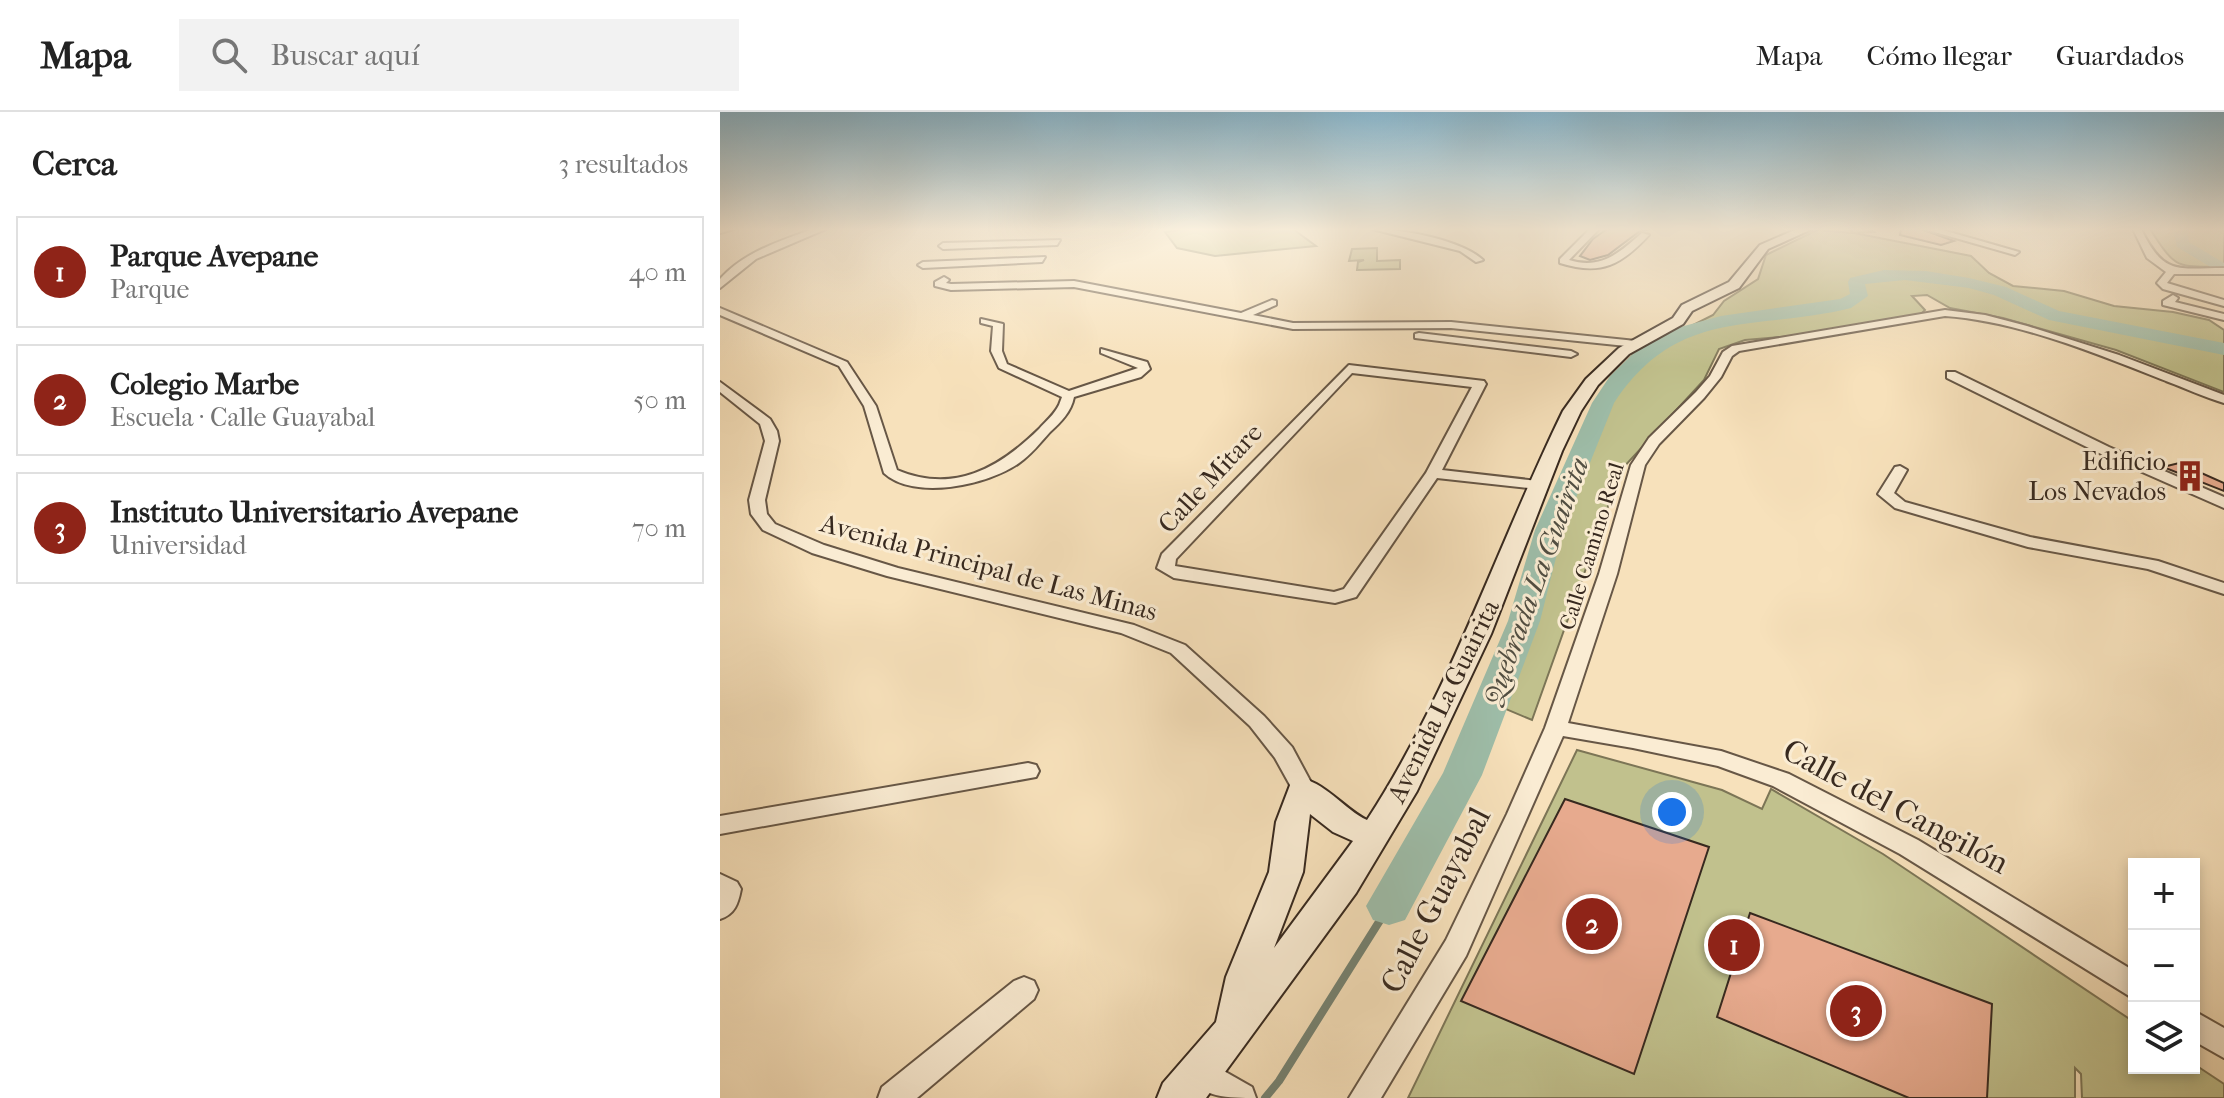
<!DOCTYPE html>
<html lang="es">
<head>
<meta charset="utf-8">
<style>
  body { margin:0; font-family:"IM FELL French Canon",serif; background:#f2f2f2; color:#222 }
  .controls { position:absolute; right:24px; bottom:24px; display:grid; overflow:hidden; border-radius:0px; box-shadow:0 4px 12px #0003 }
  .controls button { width:72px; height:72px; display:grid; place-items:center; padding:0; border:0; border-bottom:2px solid #e0e0e0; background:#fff; color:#222; font:40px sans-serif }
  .you { position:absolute; left:952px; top:700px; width:28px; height:28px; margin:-20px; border:6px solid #fff; border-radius:50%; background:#1a73e8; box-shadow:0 0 0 12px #1a73e833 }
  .badge { display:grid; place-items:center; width:52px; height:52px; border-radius:50%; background:#8f2418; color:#fff; font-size:26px; font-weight:700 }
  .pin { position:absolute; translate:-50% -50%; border:4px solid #fff; box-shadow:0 2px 8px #0006 }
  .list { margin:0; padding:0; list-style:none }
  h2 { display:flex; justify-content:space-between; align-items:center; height:104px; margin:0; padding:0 32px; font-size:34px }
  h2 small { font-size:26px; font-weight:400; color:#767676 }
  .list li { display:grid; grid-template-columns:52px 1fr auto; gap:24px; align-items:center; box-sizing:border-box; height:112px; margin:0 16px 16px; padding:0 16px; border:2px solid #e0e0e0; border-radius:0px }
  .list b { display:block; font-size:30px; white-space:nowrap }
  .list p { margin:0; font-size:26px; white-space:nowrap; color:#767676 }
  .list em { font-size:26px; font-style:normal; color:#767676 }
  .icon { flex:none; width:44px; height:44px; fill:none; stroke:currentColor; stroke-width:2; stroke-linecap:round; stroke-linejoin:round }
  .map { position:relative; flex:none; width:1504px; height:986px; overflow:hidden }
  header { display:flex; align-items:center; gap:48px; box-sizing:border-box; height:112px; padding:0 40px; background:#fff; border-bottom:2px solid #e0e0e0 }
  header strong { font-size:38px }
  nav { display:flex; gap:44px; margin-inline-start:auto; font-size:28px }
  .search { width:560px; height:72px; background:#f2f2f2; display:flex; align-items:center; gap:20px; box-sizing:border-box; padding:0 28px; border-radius:0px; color:#767676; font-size:30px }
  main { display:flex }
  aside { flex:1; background:#fff }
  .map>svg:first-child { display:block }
</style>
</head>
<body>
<header>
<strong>Mapa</strong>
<div class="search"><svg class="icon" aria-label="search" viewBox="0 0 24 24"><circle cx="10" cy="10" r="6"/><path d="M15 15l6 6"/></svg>Buscar aquí</div>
<nav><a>Mapa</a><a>Cómo llegar</a><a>Guardados</a></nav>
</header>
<main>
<aside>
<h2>Cerca<small>3 resultados</small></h2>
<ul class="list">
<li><span class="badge">1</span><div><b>Parque Avepane</b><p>Parque</p></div><em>40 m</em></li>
<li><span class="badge">2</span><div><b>Colegio Marbe</b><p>Escuela · Calle Guayabal</p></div><em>50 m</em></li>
<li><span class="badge">3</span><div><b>Instituto Universitario Avepane</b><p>Universidad</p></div><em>70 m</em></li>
</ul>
</aside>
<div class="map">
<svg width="1504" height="986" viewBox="0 0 1504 986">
  <rect width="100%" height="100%" fill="#f7e1bb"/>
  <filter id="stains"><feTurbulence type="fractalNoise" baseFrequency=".0025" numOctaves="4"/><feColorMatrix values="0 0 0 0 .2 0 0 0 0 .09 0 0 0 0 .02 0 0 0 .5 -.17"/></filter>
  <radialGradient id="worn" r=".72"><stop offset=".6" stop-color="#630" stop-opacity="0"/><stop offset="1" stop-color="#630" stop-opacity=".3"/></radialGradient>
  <g fill="#c1c18d" stroke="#7c7556" stroke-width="2">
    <polygon points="465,117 573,117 596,134 495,144 457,136 445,120"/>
    <polygon points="1129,117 1150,117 1154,120 1134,121 1251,144 1269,161 1293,174 1344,179 1394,194 1453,200 1489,208 1504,218 1504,280 1396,238 1283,206 1230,196 1207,183 1192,184 1205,198 1198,205 1084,223 1025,228 999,237 984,268 901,358 812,608 762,587 860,322 878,286 912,244 993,203 1004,189 1038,167 1046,143 1097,118 1133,121"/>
    <path d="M 1430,117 L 1504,117 L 1504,155 C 1456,154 1457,159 1430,117 Z"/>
    <polygon points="657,136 657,149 680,148 680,157 637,158 638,150 644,148 629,149 632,137"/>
    <polygon points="857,638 1002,678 1042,697 1051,677 1163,742 1414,910 1414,956 1474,956 1474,952 1504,972 1504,986 1362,986 1361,962 1355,956 1355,986 688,986"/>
  </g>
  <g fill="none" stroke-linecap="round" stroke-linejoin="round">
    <polyline stroke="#758272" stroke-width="8" points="545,986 559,969 669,794"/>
    <g fill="#9ebeaa" fill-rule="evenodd">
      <polygon points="1453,117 1467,117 1469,130 1504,151 1504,163 1457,135"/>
      <path d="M 1164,158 L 1206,159 L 1249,166 L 1286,175 L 1339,199 L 1504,231 L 1504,243 L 1329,208 L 1274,183 L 1249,176 L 1185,168 L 1145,172 L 1148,184 L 1131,196 C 1034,220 958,194 894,291 L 843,418 L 820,509 L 762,663 L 685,808 L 669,813 L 653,808 L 646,794 L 723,661 L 788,509 L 815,418 L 872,291 L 890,264 L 921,234 L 953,217 L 1001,204 L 1120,187 L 1130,182 L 1128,170 L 1130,166 Z"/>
    </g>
  </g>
  <g fill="#e7aa8e" stroke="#37291f" stroke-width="2">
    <polygon points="887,117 930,117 920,119 888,143 870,148 860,144 873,127"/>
    <polygon points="1181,117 1201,117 1234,129 1221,133 1180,123"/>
    <polygon points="1459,351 1504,371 1504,379 1443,355"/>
    <polygon points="845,687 989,735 914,962 741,889"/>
    <polygon points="1030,801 1272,892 1267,986 1189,986 997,905"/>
  </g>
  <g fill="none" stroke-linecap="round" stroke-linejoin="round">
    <defs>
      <g id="street">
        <polygon points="0,117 14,117 0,121"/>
        <path d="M 93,117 L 106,117 L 36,147 L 0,176 L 0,167 C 24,140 60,129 93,117 Z"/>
        <path d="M 652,117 C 683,117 741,128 763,148 L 756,150 L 740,139 Z"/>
        <path d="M 870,117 L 879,117 L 849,148 C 881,158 899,141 922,121 L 929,123 C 901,153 881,164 840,151 L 840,147 Z"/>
        <polygon points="1204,117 1219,117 1299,140 1295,143"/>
        <path d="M 1413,117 L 1421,117 C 1444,164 1457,156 1504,156 L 1504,162 L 1454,162 L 1447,171 L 1504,188 L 1504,194 L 1443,177 L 1437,171 L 1446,160 L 1427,146 Z"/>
        <polygon points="340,128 337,133 223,137 219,134 223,131"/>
        <polygon points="325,145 322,150 203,156 198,153 203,150"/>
        <polygon points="224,165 229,168 226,171 231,172 354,169 521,201 552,188 556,189 556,193 533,203 573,211 731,210 916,229 922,232 916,235 731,216 573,217 354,175 231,178 215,174 215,170"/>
        <polygon points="1453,183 1458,186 1455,190 1504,202 1504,208 1443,193 1443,189"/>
        <path d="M 0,196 L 127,250 L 156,294 L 177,358 C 234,382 279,356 319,317 C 326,309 334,303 339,293 L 342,285 L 279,256 L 271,239 L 273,214 L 261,211 L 261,207 L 283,212 L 282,239 L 287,252 L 349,279 L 418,256 L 381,241 L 381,237 L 427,250 L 430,257 L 421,265 L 354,285 C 351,300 341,310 330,320 C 320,331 311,343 299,351 C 268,373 194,389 164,361 L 144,294 L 119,254 L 0,203 Z"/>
        <path d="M 1225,198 L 1265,203 L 1307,214 L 1399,243 L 1504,283 L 1504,291 C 1484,285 1465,276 1446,269 C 1378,242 1298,209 1225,204 L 1019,239 L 1012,244 L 1001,265 L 984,286 L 939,332 L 925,353 L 897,462 L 848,611 L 1001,639 L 1069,662 L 1198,728 L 1414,859 L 1414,887 L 1180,742 L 1053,674 L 998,654 L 913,636 L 843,624 L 746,844 L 661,986 L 629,986 L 726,828 L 787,702 L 825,616 L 879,462 L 911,353 L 929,326 L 976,280 L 990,264 L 1003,240 L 1012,234 Z"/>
        <polygon points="699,221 851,239 857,242 851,245 695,226 695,222"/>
        <path d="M 629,253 L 764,269 L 766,272 L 722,358 L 818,369 L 825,373 L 818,377 L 717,366 L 636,485 L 615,491 L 454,466 L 437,456 L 442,442 ZM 632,261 L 752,275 L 706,361 L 624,477 L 614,480 L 455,454 L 456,447 Z"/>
        <polygon points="1227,260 1235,260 1389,335 1504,385 1504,396 1379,341 1227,266"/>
        <polygon points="0,270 50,307 57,319 59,329 45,388 47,402 55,412 104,433 178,456 414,513 465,533 544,604 572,635 594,676 591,682 583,684 575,682 555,646 530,614 451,541 401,521 167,464 92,441 43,418 31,402 29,388 45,329 40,312 0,280"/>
        <polygon points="1180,354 1187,358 1174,381 1185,390 1310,425 1438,449 1504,471 1504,482 1428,457 1308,435 1175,396 1158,382 1175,355"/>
        <polygon points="308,651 316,653 319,659 316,665 0,722 0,704"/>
        <path d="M 0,762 L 17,770 L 21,777 C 18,792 15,802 0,807 Z"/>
        <polygon points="304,865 314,869 318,878 314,887 197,986 158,986 162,975 294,869"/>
        <polygon points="1474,899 1504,916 1504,946 1474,929"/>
        <path d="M 481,946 L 532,975 L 536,986 C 510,986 478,986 466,961 L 470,950 Z"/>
      </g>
      <path id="secondary" d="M 1077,117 L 1092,117 L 1048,137 L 1019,176 L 972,199 L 963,212 L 909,242 L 878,273 L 861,299 L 842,339 L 771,522 L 697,679 L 636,781 L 486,986 L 437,986 L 443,971 L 496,910 L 506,865 L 549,760 L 556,710 L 572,668 C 597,660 623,697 647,708 C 730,581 777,434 843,299 L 866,267 L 899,236 L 953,206 L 962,193 L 1009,170 L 1040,133 ZM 590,702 L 613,720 L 633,729 L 554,836 L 583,760 Z"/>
    </defs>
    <use href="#street" stroke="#675746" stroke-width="4"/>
    <use href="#secondary" stroke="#37291f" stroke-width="4"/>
    <use href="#street" fill="#faecd3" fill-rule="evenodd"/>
    <use href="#secondary" fill="#faecd3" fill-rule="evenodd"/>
  </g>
  <linearGradient id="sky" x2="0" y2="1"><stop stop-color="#8ab8cf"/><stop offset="0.46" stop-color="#fbf2e0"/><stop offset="1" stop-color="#fbf2e0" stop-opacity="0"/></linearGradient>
  <rect width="1504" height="255" fill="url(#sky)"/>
  <defs>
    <symbol id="building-bare" viewBox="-9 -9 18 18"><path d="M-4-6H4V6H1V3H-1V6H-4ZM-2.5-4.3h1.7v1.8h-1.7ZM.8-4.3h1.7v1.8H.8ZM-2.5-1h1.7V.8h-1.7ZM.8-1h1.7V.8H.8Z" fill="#8f2418" stroke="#faecd3" stroke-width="2.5" paint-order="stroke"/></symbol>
  </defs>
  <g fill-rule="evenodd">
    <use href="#building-bare" x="1448" y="342" width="44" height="44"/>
  </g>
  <g text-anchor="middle" stroke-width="6" stroke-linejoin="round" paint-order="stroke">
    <g font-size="22" fill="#37291f" stroke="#faecd3">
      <text transform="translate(871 434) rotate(-73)" y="8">Calle Camino Real</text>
    </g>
    <g font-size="26" fill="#37291f" stroke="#faecd3" text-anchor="end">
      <text x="1446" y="358">Edificio<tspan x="1446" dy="30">Los Nevados</tspan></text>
    </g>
    <g font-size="26" fill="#37291f" stroke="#faecd3">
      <text transform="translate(490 366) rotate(-47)" y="9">Calle Mitare</text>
      <text transform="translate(269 455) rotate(15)" y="9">Avenida Principal de Las Minas</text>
      <text transform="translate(723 589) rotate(-64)" y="9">Avenida La Guairita</text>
    </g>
    <g font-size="28" font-style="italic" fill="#514e42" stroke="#faecd3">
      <text transform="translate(815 469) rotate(-70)" y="10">Quebrada La Guairita</text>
    </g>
    <g font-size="32" fill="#37291f" stroke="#faecd3">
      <text transform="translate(1176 694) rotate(28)" y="11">Calle del Cangilón</text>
      <text transform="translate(715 788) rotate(-63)" y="11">Calle Guayabal</text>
    </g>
  </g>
  <rect width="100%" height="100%" filter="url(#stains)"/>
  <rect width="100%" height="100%" fill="url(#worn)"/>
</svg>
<div class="controls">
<button>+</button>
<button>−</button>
<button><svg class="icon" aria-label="layers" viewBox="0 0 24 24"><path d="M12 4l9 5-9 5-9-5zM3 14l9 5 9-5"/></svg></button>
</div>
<div class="you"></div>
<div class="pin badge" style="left:1014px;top:833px">1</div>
<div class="pin badge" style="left:872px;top:812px">2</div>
<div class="pin badge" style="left:1136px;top:899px">3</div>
</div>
</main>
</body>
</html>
